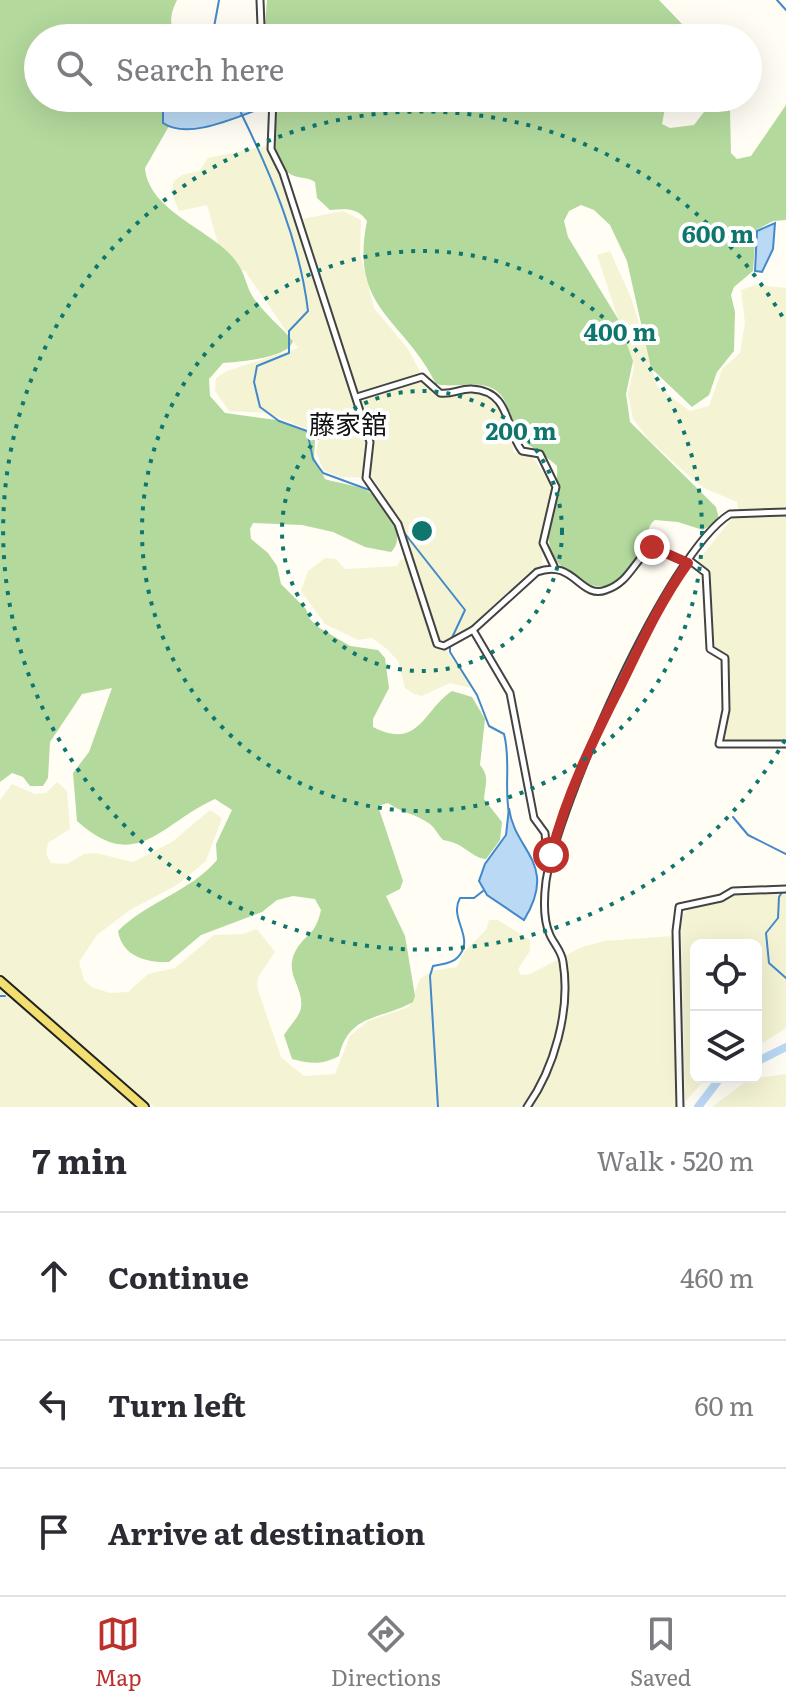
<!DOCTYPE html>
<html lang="en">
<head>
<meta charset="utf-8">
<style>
  body { margin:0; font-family:Literata,"Noto Sans JP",serif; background:#f7f7f7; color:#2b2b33 }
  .controls { position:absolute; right:24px; bottom:24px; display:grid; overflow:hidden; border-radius:12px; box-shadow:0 8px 32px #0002 }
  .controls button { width:72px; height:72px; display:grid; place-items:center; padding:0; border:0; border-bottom:2px solid #e1e1e2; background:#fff; color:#2b2b33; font:40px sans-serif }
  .stop { position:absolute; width:24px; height:24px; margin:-18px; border:6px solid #bc312c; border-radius:50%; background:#fff }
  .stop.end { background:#bc312c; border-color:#fff; box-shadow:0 2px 8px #0008 }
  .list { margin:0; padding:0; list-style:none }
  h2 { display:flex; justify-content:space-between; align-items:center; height:104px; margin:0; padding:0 32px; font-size:34px }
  h2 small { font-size:26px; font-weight:400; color:#7c7c81 }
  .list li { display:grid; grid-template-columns:52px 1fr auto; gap:24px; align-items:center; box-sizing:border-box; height:128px; padding:0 32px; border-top:2px solid #e1e1e2 }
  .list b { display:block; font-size:30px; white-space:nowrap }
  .list em { font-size:26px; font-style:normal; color:#7c7c81 }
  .icon { flex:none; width:44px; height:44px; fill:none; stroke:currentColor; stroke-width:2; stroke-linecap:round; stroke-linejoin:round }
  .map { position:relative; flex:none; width:786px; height:1107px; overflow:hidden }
  .search { position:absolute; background:#fff; box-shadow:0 8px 32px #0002; left:24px; right:24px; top:24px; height:88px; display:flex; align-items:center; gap:20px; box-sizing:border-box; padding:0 28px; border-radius:44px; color:#7c7c81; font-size:30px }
  .sheet { height:488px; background:#fff }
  nav { display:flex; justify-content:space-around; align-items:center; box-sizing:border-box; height:112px; border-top:2px solid #e1e1e2; background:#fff; font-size:22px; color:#7c7c81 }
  nav a { display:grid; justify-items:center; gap:4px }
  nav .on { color:#bc312c }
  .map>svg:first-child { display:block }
</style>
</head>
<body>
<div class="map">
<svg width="786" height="1107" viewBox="0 0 786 1107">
  <rect width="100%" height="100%" fill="#fffdf4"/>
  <g fill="#f4f4d4">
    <polygon points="266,146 283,173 297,220 343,211 361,220 360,253 374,308 408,349 424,379 443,398 473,393 484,395 504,409 514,453 524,453 534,459 553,488 543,524 542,566 527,574 471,626 442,645 472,683 470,688 450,683 422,696 414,694 405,688 398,661 387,649 372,638 358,640 325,624 301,591 308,571 325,558 336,559 345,569 397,566 400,560 409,557 397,518 373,478 340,477 323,470 316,451 319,440 315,432 267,413 229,411 215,391 216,378 227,371 298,348 245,271 230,268 223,261 207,205 179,211 171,191 174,181 182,175 199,171 208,158"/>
    <polygon points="610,251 632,300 657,386 690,411 709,406 722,369 740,353 745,323 741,290 756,285 786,288 786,743 723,745 727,713 726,658 711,649 709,575 707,569 697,562 738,511 737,502 704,488 689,476 649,440 633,419 628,394 634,367 597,255"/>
    <polygon points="57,782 67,791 70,829 48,843 46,854 51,863 67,864 84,854 96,853 133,862 172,842 210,810 222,818 206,861 177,885 130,910 97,935 79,962 84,980 92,987 110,993 128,992 148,974 175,968 214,935 243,934 257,929 275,952 258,977 257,987 281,1057 304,1076 335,1074 350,1036 368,1021 409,1007 420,979 431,971 457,967 464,952 486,930 489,920 498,920 530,940 530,951 518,969 521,975 530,974 582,947 604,941 672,936 678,1024 677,1107 154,1107 0,974 0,800 12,784 35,794 46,793"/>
    <polygon points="786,893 786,1028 756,1047 756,945 696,945 696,1077 707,1077 685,1102 681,917 689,908 737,894"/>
    <polygon points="0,987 101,1076 136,1107 0,1107"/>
    <polygon points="786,1074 786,1107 712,1107 749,1079"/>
  </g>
  <g fill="#b3d99d">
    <path d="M 0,0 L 177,0 C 170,14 168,25 178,38 L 38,38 L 38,98 L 185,98 L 145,168 C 148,208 203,227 229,253 C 248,273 243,283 255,300 C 266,315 281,327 293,341 C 289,358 239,362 223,363 L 209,379 L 210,396 L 225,413 L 277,420 L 310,432 L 315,440 L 314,457 L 325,479 C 340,484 356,484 369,492 C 386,502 408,536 391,552 L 365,547 L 333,532 L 302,525 L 253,523 L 250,529 L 251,539 L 268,553 L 277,566 L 281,584 L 306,609 L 309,618 L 318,627 L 350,646 L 378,650 L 385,658 L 389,688 L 373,719 L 373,727 C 419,751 424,709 452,691 L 472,697 L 485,719 L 480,765 C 490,777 485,785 484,799 L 502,822 L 500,840 L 486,859 C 471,858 465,843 443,840 C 438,835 436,829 430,824 C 417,814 401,813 388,803 L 378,806 L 403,881 L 400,889 L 386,896 L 405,936 L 415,996 L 413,1002 C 381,1020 349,1013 339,1056 C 322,1065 310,1064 292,1059 L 284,1035 C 289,1027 299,1017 301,1008 C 304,987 284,974 295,952 C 305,933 315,937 321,910 L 315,899 L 293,896 L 277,900 L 262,912 L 201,935 L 169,962 C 146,963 122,956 118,931 C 148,901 190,892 217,860 L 216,844 L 232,810 L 215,799 C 161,823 137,875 77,821 L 73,773 L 89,752 L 112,688 L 82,694 L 50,742 L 48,778 L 43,786 L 30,786 L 23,777 L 12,773 L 0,782 Z"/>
    <polygon points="267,0 659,0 683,25 688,38 264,38"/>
    <path d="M 272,98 L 667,98 L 662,124 L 670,128 L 694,125 L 704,112 L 726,102 L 730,111 L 731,153 L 737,159 L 751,156 L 786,105 L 786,220 L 773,221 L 756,230 L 753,271 L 734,287 L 731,295 L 735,312 L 734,351 L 717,372 L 709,395 L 692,407 L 651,368 L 627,261 L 610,225 L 594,210 L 581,205 L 569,211 L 564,221 L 568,237 L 618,319 L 633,361 L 626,394 L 630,422 L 716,507 L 719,519 L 703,530 L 678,522 L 655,520 C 646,527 650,533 646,542 C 641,556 631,575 618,583 C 609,589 591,587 582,581 C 524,550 560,515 557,466 C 545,454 529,448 519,435 C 505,418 513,394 486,386 C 470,382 453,388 436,384 C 404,318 349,310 367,221 C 357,207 346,209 330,210 L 317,198 L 315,182 C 307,176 298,179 290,174 C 268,161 272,119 272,98 Z"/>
  </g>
  <g fill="#bad9f4" stroke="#4388c9" stroke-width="2">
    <path d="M 189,98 L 263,98 L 262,108 C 234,118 188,140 163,123 L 163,106 Z"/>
    <polygon points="775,223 773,249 762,272 755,271 757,231"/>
    <path d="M 509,808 C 514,851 559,863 524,920 L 487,895 L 479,881 L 485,864 L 506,835 Z"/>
  </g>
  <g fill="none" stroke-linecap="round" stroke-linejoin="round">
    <g stroke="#4388c9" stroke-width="2">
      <polyline points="777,0 786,10"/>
      <polyline points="212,38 219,0"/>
      <path d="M 241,113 C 271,174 300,243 308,311 L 289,331 L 289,353 L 257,366 L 254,382 L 260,407 L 279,421 L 307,431 L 313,459 L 323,473 L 372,491"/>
      <path d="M 402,530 L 465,610 L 450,642 L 450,652 L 477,695 L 489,726 L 504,734 C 511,760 504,787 509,813"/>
      <polyline points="733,817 748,835 786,854"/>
      <polyline points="786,886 779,897 778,918 766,933 769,963 786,978"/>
      <polyline points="0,996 5,996"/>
      <path d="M 438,1107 L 430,976 L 433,966 C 441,964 451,964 457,958 C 477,939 448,919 460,898 L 474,898 L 483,891"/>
    </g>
    <g stroke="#bad9f4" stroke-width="8">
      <polyline points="756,1062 786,1047"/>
      <polyline points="698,1107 721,1077"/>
    </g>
    <defs>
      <g id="street">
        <polyline points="260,0 261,26 272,38"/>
        <path d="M 273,98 L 271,149 L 283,173 L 370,442 L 366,478 L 398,524 L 437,644 L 444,646 L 473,630 L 537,572 C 574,558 580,600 606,590 C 630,582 634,560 652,547 L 688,563"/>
        <path d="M 357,397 L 422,377 L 440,393 C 452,395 461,388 472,389 C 511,391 505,429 522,451 L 540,454 L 556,487 L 543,543 L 554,566"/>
        <polyline points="689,560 706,573 710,649 725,658 726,710 719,744 786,744"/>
        <polyline points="473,630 510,693 534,818 545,833 547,855 551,855"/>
        <path d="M 527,1107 C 554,1069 571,1010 563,962 C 562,952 554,944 550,935 C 543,920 544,897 546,881 C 558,806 667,553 730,514 L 786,512"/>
        <polyline points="680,1107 676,931 679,907 721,898 733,891 786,889"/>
      </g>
      <polyline id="primary" points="0,981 144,1107"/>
    </defs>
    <use href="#street" stroke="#434343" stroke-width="9"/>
    <use href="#primary" stroke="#212121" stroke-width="12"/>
    <use href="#street" stroke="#fff" stroke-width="5"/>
    <use href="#primary" stroke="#f3df6f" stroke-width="8"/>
  </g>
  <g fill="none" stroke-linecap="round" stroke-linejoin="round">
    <path stroke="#bc312c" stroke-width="10" d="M 551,855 C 566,795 594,738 622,683 C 642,642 661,600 688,563 L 652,547"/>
  </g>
  <g fill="none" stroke="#0f766e" stroke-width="4" stroke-dasharray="4 8">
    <circle cx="422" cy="531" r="140"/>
    <circle cx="422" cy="531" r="280"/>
    <path d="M785 740A419 419 0 1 1 785 321"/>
  </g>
  <g text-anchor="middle" stroke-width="8" stroke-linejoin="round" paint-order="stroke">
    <g font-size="26" fill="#101010" stroke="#fff">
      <text x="348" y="434">藤家舘</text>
    </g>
  </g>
  <circle cx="422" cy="531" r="12" fill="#0f766e" stroke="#fff" stroke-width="4"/>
  <g font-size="24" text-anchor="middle" font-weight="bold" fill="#0f766e" stroke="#fff" stroke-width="8" stroke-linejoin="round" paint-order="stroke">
    <text x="718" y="243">600 m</text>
    <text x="620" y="341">400 m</text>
    <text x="521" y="440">200 m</text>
  </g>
</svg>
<div class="controls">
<button><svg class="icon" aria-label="locate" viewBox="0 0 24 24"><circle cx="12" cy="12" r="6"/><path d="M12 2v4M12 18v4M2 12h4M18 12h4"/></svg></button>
<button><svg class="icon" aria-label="layers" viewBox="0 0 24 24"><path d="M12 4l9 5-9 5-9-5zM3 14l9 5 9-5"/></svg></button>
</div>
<div class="stop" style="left:551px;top:855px"></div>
<div class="stop end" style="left:652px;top:547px"></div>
<div class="search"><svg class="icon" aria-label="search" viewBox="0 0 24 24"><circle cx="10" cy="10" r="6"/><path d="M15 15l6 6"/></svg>Search here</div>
</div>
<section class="sheet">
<h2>7 min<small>Walk · 520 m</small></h2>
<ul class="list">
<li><svg class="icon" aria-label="ahead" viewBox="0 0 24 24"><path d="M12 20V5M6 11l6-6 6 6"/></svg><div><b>Continue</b></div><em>460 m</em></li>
<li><svg class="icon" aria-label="left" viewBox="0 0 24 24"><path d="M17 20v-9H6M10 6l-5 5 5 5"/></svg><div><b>Turn left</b></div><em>60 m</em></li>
<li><svg class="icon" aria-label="arrive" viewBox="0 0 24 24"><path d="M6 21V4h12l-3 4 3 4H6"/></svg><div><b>Arrive at destination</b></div></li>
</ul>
</section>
<nav>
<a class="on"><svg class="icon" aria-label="map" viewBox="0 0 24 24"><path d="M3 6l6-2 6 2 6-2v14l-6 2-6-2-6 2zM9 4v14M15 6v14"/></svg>Map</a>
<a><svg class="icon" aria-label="directions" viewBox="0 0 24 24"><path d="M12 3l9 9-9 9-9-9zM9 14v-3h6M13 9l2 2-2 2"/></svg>Directions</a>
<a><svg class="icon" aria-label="saved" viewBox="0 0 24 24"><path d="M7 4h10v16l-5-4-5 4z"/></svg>Saved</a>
</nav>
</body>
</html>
